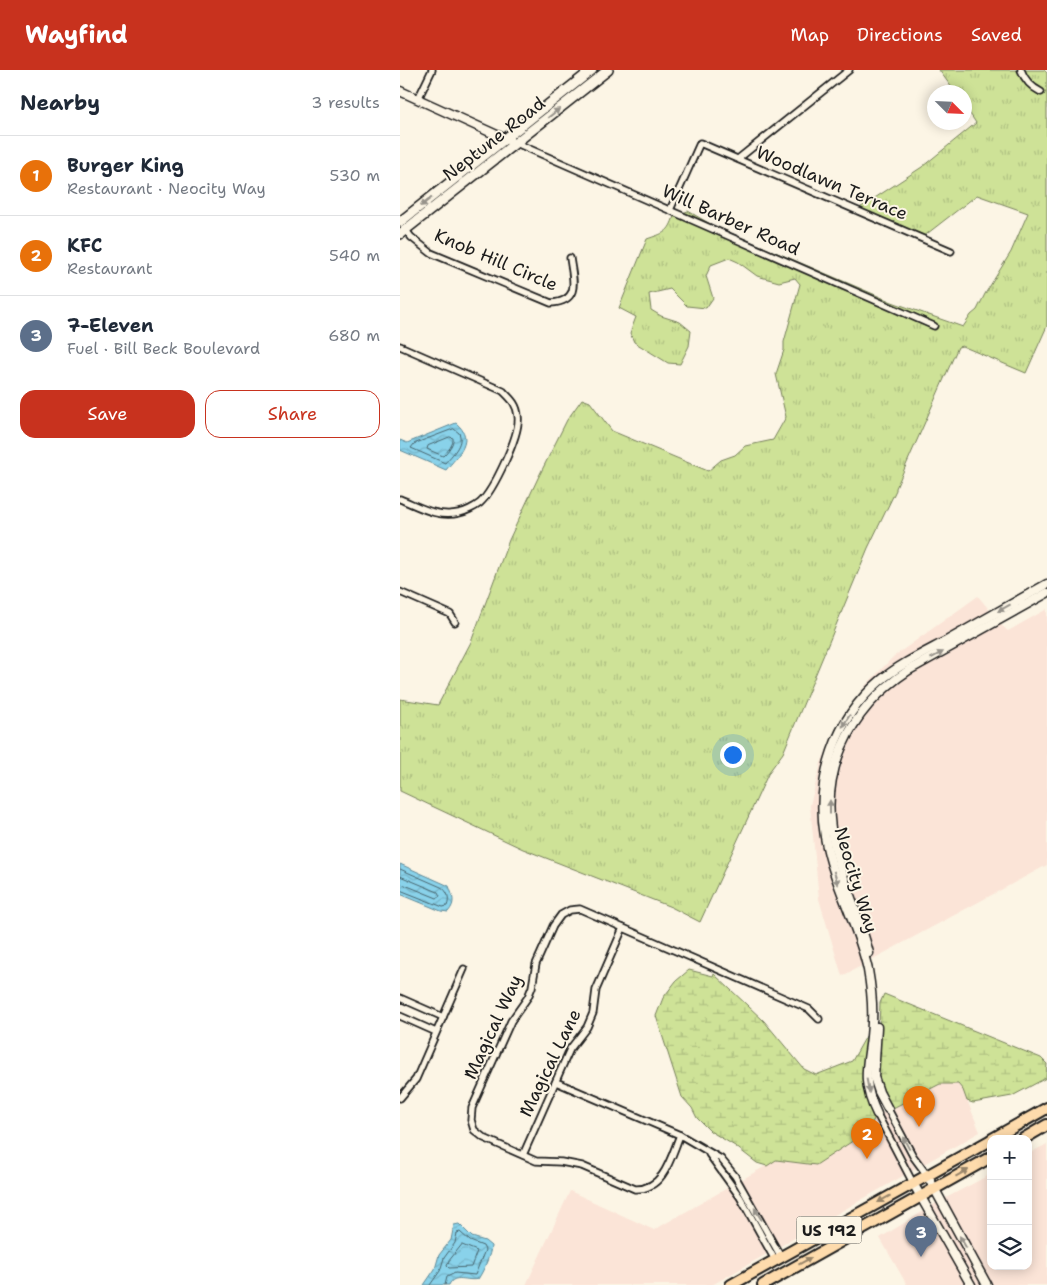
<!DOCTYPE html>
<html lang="en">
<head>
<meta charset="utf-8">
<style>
  body { margin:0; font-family:"Shantell Sans",sans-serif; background:#f2f2f3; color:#1f2937 }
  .controls { position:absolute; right:15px; bottom:15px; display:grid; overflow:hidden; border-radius:10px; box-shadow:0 2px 12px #0003 }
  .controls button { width:45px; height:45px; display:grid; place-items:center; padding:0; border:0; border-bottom:1px solid #e0e1e3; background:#fff; color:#1f2937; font:25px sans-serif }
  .compass { position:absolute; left:527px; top:15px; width:45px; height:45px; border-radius:50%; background:#fff; box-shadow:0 2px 12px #0003; rotate:114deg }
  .you { position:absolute; left:332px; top:684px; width:18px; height:18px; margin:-12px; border:4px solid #fff; border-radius:50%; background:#1a73e8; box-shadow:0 0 0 8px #1a73e833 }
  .badge { display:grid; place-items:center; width:32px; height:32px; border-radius:50%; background:#c8321e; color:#fff; font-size:16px; font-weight:700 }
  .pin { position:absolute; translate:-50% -41px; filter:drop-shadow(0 1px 2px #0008) }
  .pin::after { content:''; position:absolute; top:26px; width:18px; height:15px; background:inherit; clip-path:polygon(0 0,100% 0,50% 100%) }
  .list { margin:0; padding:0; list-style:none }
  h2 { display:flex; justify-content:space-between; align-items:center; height:65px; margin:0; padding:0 20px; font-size:21px }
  h2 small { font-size:16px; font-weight:400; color:#747a83 }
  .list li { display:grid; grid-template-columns:32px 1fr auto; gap:15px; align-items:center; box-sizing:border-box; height:80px; padding:0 20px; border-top:1px solid #e0e1e3 }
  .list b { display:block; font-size:19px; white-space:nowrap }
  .list p { margin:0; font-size:16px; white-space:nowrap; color:#747a83 }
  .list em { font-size:16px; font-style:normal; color:#747a83 }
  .actions { display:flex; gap:10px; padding:15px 20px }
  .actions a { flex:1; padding:11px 0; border:1px solid #c8321e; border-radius:15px; text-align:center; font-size:18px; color:#c8321e }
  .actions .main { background:#c8321e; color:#fff }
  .icon { flex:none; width:28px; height:28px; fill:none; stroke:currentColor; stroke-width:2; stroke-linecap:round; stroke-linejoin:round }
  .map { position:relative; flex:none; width:647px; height:1215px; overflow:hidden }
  header { display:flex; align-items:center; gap:30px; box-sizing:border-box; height:70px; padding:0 25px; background:#c8321e; color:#fff }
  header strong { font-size:24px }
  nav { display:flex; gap:28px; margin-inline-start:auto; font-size:18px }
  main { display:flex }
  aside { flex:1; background:#fff }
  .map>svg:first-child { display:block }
</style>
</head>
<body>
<header>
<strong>Wayfind</strong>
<nav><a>Map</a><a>Directions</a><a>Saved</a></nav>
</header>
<main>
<aside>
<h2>Nearby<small>3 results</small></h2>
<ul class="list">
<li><span class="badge" style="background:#e8710a">1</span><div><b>Burger King</b><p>Restaurant · Neocity Way</p></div><em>530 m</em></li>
<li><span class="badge" style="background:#e8710a">2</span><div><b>KFC</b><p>Restaurant</p></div><em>540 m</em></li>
<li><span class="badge" style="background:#5c6f8a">3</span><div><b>7-Eleven</b><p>Fuel · Bill Beck Boulevard</p></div><em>680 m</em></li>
</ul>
<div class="actions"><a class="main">Save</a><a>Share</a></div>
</aside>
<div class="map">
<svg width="647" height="1215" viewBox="0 0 647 1215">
  <defs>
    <pattern id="grass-tufts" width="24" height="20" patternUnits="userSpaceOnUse" patternTransform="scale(1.25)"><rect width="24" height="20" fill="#cee297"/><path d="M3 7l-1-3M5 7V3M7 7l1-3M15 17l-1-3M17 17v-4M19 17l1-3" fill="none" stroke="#b0c182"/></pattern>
    <pattern id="wetland-marsh" width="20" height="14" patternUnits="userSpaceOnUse" patternTransform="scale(1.25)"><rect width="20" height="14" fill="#cee297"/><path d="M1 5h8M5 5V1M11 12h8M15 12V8" fill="none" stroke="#b0c182"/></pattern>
    <pattern id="water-waves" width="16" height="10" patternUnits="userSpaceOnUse" patternTransform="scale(1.25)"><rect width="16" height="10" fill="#89d2ea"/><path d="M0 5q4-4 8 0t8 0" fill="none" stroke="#76b4c8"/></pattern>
  </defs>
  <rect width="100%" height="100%" fill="#fcf5e5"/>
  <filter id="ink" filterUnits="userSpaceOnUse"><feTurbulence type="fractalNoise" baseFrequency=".02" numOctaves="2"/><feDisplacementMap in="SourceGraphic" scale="10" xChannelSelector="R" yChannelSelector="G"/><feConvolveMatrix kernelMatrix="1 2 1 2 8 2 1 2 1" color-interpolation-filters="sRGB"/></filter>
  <g filter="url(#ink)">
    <g fill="#fbe4d7">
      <polygon points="578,526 591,542 492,598 438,659 430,675 420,713 419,727 419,743 425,782 463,895 442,906 419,829 410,735 421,693 437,657 466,615 493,587"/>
      <polygon points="647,539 647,795 473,889 441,787 434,758 433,735 435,710 444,680 459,650 478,628 511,603 600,554 608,561"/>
      <polygon points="540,1014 558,1014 563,1020 580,1062 312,1215 126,1215 170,1121 254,1160 376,1090 416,1095 468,1061 475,1047 481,1046 481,1044 486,1041 487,1043 491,1041 491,1039"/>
      <polygon points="647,1074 647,1215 592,1215 544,1129 591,1104 591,1196 628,1196 628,1084"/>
      <polygon points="538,1132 583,1215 574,1215 530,1137"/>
      <polygon points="525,1140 568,1215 507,1215 480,1168"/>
    </g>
    <path fill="url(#grass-tufts)" stroke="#757f5a" d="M 539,0 L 644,0 L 647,3 L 647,256 L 626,303 L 562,276 L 558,277 L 496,418 L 496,420 L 468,478 L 383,683 L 369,702 L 300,852 L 271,837 L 123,779 L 0,721 L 0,629 L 38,635 L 71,572 L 109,470 L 138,408 L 167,350 L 182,329 L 190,332 L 212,361 L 308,401 L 321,390 L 335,385 L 345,376 L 373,370 L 386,347 L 376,304 L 384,280 L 384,272 L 400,214 L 395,208 L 379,212 L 357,206 L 338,192 L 329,188 L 311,195 L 306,206 L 313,228 L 306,238 L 287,236 L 270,219 L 249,224 L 251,240 L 261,246 L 280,252 L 291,261 L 289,276 L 280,294 L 268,293 L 234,272 L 230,263 L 236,247 L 219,238 L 247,169 C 264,163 269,163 274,146 L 288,141 L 312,155 L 492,232 L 563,257 L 571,245 L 577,240 L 585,224 L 611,182 L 628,143 L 577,125 L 519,170 L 455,141 L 522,97 L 576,53 L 565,36 L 564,22 L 555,22 Z"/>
    <g fill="url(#wetland-marsh)" stroke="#757f5a">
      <path d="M 289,900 L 313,906 L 314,904 L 364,951 L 404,999 L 416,1005 L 452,991 L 469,961 C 467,977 461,996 464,1013 C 465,1024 471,1036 475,1047 L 468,1061 L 416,1095 L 376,1090 L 367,1096 L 357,1093 L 335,1076 L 310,1061 L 297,1048 L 292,1038 L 282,1027 L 256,946 L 263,928 L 276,911 Z"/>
      <polygon points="484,924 641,988 647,994 646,1008 612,1026 573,1033 567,1031 563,1020 558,1014 540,1014 491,1039 482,1021 477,1007 480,933"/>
    </g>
    <g fill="url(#water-waves)" stroke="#5d8998">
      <path d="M 56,353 C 76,370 58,385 46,400 L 0,380 L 0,370 L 7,373 Z"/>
      <path d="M 0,794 L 49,816 C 53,827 56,833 48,842 L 41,841 L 0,824 Z"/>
      <path d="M 59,1154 L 72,1167 L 85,1171 L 91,1176 C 91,1184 83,1202 78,1209 C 68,1212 54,1203 49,1215 L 24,1215 L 35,1199 L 39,1185 L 51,1170 L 54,1155 Z"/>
    </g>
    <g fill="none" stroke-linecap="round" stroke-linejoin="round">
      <g stroke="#48656e" stroke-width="1">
        <path d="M 54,359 L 59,363 C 64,374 52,385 45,393 L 11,378 L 14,374 Z"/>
        <path d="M 50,367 L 53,368 C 54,374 48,381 43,386 L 27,379 L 28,376 Z"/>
        <path d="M 0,799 L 41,817 C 48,821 50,829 47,836 L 43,837 L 0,820"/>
        <polyline points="0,806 38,822 40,826 37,828 5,815 0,814"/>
        <polygon points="62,1175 77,1181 71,1197 49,1198 47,1196 49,1191"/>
        <polyline points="30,1215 40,1201 44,1188 55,1173 57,1163 60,1162 70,1171 83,1176 85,1180 75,1205 55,1203 47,1207 45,1215"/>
      </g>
      <defs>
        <g id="minor">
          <path d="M 621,0 C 625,11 631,17 641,22"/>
          <polyline points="18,29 32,0"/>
          <polyline points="116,73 534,256"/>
          <polyline points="338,89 449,0"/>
          <polyline points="270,140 300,73 551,181"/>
          <path d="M 6,160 L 11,167 L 31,183 L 151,233 C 181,231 173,210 170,188"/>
          <path d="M 0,276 L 103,321 C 111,329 117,334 118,346 C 121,364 93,421 80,433 C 75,437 65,442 59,443 C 37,448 20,437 0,429"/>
          <polyline points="0,522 50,544 55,552"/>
          <polyline points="0,928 43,947"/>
          <polyline points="0,946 36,962"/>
          <polyline points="156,1012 280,1065 321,1089 335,1106 381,1187"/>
          <polyline points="0,1028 16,1009 64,899"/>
          <polyline points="488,1039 513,1086 527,1105"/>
          <polyline points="477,1044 513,1113"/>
          <path d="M 280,1065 C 271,1087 264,1120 235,1119 L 182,1096 L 161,1092 L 136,1091 L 84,1068 L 74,1060 L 71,1050 L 72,1038 L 111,951 L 128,927 L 132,917 L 136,894 L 153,856 L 161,845 L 170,840 L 180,839 L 409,939 L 419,949"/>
          <polyline points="309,1084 340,1127 375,1190"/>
          <polyline points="123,1085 170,979 187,957 193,943 196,920 223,858"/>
        </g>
        <g id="tertiary">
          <polyline points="0,21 110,71"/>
          <path d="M 469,883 C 460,848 444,814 435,778 C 416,705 448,640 509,600 L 647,523"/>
          <polyline points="477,957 474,1007 479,1022 488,1039"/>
          <path d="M 477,1044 C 458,1005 471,991 472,952 C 473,935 471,917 468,900 C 458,854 433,813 425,767 C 415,709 435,649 480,611 C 500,594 526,582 548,570 C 581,551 614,533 647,514"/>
          <polyline points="527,1105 587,1215"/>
          <polyline points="513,1113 571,1215"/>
        </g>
        <g id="secondary">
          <polyline points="0,152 192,0"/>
          <polyline points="0,164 208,0"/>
        </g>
        <g id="trunk">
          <polyline points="592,1069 647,1038"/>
          <polyline points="623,1069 647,1055"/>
          <polyline points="331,1215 591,1070"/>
          <polyline points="363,1215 591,1087"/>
        </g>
      </defs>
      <use href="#minor" stroke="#1c1c1c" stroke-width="9"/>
      <use href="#tertiary" stroke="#1c1c1c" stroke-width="11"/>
      <use href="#secondary" stroke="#1c1c1c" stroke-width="12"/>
      <use href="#trunk" stroke="#1c1c1c" stroke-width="14"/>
      <use href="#minor" stroke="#fcf5e5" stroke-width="5.5"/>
      <use href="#tertiary" stroke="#fcf5e5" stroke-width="8"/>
      <use href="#secondary" stroke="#fcf5e5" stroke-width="9"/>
      <use href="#trunk" stroke="#fedbac" stroke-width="10"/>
    </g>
    <defs><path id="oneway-solid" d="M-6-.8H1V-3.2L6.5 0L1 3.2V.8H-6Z" transform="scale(1.25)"/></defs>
    <g fill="#97938b">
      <use href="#oneway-solid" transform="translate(154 43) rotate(-38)"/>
      <use href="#oneway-solid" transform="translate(26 132) rotate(142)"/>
      <use href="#oneway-solid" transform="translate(604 538) rotate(151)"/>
      <use href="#oneway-solid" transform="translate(537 585) rotate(-28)"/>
      <use href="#oneway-solid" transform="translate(446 651) rotate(122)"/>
      <use href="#oneway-solid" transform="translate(430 737) rotate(-90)"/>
      <use href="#oneway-solid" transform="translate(436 808) rotate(72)"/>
      <use href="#oneway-solid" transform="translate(468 1016) rotate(79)"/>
      <use href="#oneway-solid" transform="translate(506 1073) rotate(-118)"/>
      <use href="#oneway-solid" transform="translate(358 1144) rotate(-121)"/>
      <use href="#oneway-solid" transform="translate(563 1172) rotate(-119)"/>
    </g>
    <g fill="#98856b">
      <use href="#oneway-solid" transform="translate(562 1103) rotate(-29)"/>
      <use href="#oneway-solid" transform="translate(484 1129) rotate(151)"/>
      <use href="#oneway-solid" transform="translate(405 1191) rotate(-29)"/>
    </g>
  </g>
  <g text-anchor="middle" stroke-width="4" stroke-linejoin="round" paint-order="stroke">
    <rect fill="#fcf5e5" stroke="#5f5d58" stroke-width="1" x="396.5" y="1146.5" width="65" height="27" rx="4"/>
    <g font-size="16" font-weight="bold" fill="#1c1c1c">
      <text x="429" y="1166">US 192</text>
    </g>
    <g font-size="18" fill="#1c1c1c" stroke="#fcf5e5">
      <text transform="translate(94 69) rotate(-38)" y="6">Neptune Road</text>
      <text transform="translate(432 113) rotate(23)" y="6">Woodlawn Terrace</text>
      <text transform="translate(331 150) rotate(24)" y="6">Will Barber Road</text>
      <text transform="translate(96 190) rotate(23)" y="6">Knob Hill Circle</text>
      <text transform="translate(456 810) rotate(73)" y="6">Neocity Way</text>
      <text transform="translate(93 957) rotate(-65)" y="6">Magical Way</text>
      <text transform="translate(150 993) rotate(-64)" y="6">Magical Lane</text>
    </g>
  </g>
</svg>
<div class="controls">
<button>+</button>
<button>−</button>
<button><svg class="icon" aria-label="layers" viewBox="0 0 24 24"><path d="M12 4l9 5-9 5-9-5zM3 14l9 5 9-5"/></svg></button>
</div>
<svg class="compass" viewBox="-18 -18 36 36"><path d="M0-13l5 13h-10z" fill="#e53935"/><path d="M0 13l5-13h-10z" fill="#747a83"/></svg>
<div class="you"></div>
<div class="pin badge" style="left:519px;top:1057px;background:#e8710a">1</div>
<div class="pin badge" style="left:467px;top:1089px;background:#e8710a">2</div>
<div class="pin badge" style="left:521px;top:1187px;background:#5c6f8a">3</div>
</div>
</main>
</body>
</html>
